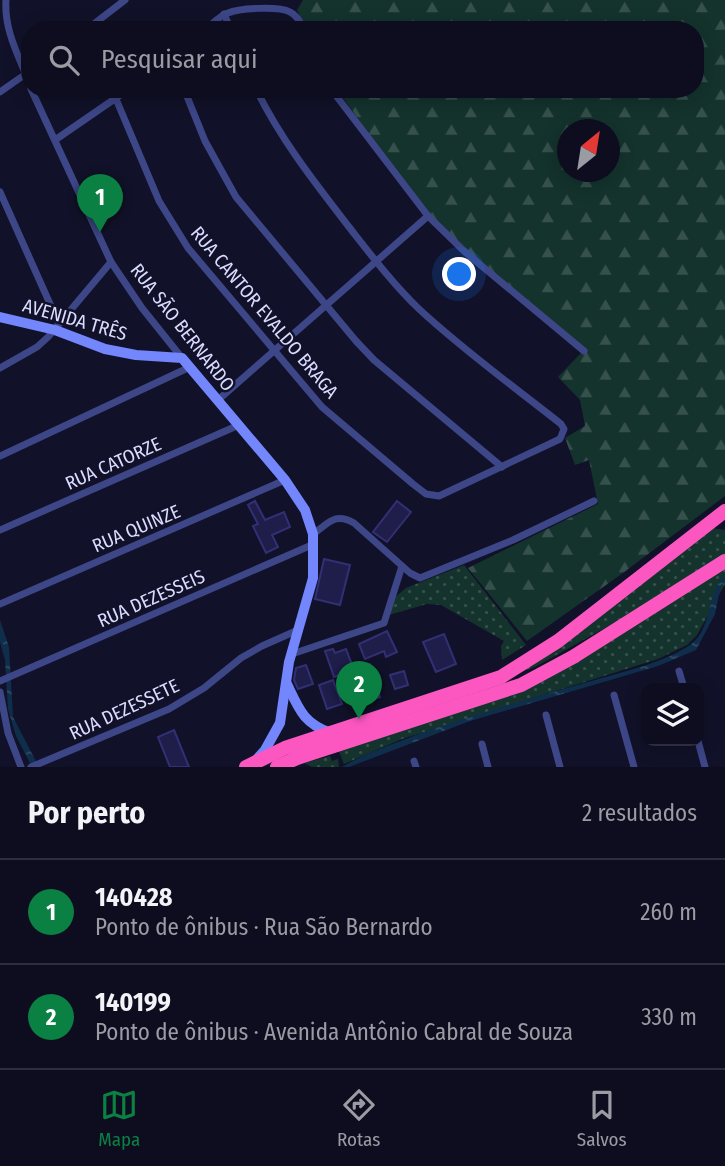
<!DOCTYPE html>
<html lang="pt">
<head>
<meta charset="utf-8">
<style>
  body { margin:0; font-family:"Fira Sans Condensed",sans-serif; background:#1b1b2c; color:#f1f3f6 }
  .controls { position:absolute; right:21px; bottom:21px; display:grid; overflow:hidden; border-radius:14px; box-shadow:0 4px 18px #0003 }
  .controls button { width:63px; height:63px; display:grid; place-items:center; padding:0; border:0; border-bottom:2px solid #2d2d3d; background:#0d0d1f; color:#f1f3f6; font:35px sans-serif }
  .compass { position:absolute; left:557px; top:119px; width:63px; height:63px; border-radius:50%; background:#0d0d1f; box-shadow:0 4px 18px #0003; rotate:30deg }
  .you { position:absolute; left:460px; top:275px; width:24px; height:24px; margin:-18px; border:5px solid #fff; border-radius:50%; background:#1a73e8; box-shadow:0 0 0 10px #1a73e833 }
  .badge { display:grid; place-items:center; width:46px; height:46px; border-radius:50%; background:#0b8043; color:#fff; font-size:23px; font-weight:700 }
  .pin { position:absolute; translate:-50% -58px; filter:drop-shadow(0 2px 4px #0008) }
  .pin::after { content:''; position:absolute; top:37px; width:24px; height:21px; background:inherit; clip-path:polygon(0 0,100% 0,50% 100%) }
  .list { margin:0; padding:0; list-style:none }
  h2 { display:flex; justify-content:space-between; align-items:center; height:91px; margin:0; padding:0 28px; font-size:30px }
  h2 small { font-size:23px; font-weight:400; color:#9a9ca4 }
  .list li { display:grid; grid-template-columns:46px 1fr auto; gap:21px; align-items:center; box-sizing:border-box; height:105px; padding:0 28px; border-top:2px solid #2d2d3d }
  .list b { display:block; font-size:26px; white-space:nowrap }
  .list p { margin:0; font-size:23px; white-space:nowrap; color:#9a9ca4 }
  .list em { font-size:23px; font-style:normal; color:#9a9ca4 }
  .icon { flex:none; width:38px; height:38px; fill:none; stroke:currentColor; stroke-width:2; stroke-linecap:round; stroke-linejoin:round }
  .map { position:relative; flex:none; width:725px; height:767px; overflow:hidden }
  .search { position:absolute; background:#0d0d1f; box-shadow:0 4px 18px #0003; left:21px; right:21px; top:21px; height:77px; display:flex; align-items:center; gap:18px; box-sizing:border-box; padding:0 24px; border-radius:28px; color:#9a9ca4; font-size:26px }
  .sheet { height:301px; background:#0d0d1f }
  nav { display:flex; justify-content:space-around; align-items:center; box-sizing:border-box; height:98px; border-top:2px solid #2d2d3d; background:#0d0d1f; font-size:19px; color:#9a9ca4 }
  nav a { display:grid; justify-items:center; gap:4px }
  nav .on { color:#0b8043 }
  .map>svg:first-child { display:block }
</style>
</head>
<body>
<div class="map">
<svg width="725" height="767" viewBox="0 0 725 767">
  <defs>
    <pattern id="grass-dots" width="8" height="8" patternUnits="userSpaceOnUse" patternTransform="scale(1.75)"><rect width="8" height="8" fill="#14332d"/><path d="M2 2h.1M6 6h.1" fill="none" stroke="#36504c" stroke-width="1.8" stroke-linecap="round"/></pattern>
    <pattern id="forest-firs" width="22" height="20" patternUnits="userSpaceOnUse" patternTransform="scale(1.75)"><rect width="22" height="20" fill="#14332d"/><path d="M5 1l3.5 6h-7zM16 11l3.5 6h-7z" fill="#36504c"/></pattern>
    <pattern id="water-ripples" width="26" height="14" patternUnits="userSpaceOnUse" patternTransform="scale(1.75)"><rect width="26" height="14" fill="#0e2e4b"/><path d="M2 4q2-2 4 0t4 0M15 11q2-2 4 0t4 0" fill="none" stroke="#304c66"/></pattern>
  </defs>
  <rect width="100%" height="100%" fill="#111129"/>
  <g fill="url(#grass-dots)">
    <polygon points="711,528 725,530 725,559 709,570 535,667 509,676"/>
    <polygon points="464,565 526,645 502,660 501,646 504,641 441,605 427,604 389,615 395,597 406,588"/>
    <polygon points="725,568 725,584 697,635 687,645 658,659 402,739 344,764 338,749 521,688"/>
    <polygon points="330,756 332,761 338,759 339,767 312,767 304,763"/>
  </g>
  <path fill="url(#forest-firs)" fill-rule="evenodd" d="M 303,0 L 725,0 L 725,496 L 623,573 L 527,641 L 468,568 L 598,504 L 589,460 L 575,465 L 565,438 L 585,426 L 580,400 L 558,377 L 581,353 L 467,255 L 427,216 L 337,89 L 695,89 L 695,30 L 307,30 L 297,10 ZM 568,130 L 610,130 L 610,172 L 568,172 Z"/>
  <g fill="url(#water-ripples)">
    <path d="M 725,575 L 725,582 L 721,585 L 715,614 L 696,650 L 658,666 L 470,721 L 349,767 L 342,767 C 365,753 391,745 416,735 C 475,714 535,697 595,680 C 626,671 663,663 690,645 C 713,629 706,593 725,575 Z"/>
    <polygon points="0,620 9,647 13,717 39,767 32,767 16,736 8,709 5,660 0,642"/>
  </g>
  <g fill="#1f1d4a" stroke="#323075" stroke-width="2">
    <polygon points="255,501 265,520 284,512 290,527 272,535 278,547 266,553 253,526 258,524 248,505"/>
    <polygon points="397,501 411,512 387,542 373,532"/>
    <polygon points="324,559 350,565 340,605 315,599"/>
    <polygon points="387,631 397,652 386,657 384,651 365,659 359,644"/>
    <polygon points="444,634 456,664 436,672 423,642"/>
    <polygon points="333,649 335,653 346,649 354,670 334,677 325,651"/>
    <polygon points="370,664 380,697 367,701 358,667"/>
    <polygon points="306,665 313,684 298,689 294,680 296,668"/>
    <polygon points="404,671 408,685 395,689 390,675"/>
    <polygon points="333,680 342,704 327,709 319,685"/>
    <polygon points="174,730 189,767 170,767 158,737"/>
  </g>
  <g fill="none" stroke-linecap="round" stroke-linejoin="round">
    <g stroke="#3d4687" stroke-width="7">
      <path d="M 6,0 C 4,31 19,56 30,85"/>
      <polyline points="224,14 231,30"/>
      <polyline points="86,30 125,0"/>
      <path d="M 205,30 C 212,24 219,16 228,13 C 239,8 279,6 290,12 C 297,15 301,23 304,30"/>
      <polyline points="31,89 111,262 142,308 182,358"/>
      <polyline points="184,89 205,141 236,197 356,341 374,360 502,467"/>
      <polyline points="331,89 428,216 465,252 584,351"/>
      <polyline points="0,92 30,71"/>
      <path d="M 116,99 L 159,201 L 188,248 L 322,407 L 413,484 L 426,494 L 439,496 L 560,439 L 564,429 L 561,424 C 513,386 463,350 419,309 C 393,284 371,255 349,227 C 315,183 281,140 256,89"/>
      <polyline points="55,140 129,89"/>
      <polyline points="0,192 59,324"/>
      <polyline points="0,368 37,347 48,337 111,262"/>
      <polyline points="218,400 428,216"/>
      <polyline points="0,456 190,367"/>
      <polyline points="0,530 239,425"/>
      <path d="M 313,534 C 329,523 335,512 354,523 L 410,573 L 420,578 L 513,540 L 594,501"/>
      <polyline points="0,604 285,480"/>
      <polyline points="292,654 384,623 402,566"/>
      <polyline points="679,671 684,688"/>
      <polyline points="0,681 314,544"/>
      <polyline points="0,692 8,733 21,767"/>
      <polyline points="614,695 634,767"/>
      <polyline points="546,715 560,767"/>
      <polyline points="698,741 705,767"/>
      <polyline points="482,744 488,767"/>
      <polyline points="414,761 416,767"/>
      <polyline points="31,767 169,709 204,688 241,658 262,646 298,630"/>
    </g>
    <g stroke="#7386fc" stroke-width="10">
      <polyline points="0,317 55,330 105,349 136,355 182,358 285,480 305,510 313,534 313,578 289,662 280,723 265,750 257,759"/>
      <path d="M 287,684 C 299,709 303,723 331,733"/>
    </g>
    <g stroke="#fc57c1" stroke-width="14">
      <polyline points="246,767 285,748 501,677 558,641 725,511"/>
      <polyline points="277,767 297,758 521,685 573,657 725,561"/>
    </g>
  </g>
  <g text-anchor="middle" stroke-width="5" stroke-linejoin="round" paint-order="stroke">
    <g font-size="19" fill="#dadcfe" stroke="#111129">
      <text transform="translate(265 312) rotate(50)" y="7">RUA CANTOR EVALDO BRAGA</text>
      <text transform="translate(75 319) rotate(16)" y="7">AVENIDA TRÊS</text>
      <text transform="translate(183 327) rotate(52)" y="7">RUA SÃO BERNARDO</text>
      <text transform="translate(113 463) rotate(-24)" y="7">RUA CATORZE</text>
      <text transform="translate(136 528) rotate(-23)" y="7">RUA QUINZE</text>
      <text transform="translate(151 598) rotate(-24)" y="7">RUA DEZESSEIS</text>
      <text transform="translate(124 709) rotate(-25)" y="7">RUA DEZESSETE</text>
    </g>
  </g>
</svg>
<div class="controls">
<button><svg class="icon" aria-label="layers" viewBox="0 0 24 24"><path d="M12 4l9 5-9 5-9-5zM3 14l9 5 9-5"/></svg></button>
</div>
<svg class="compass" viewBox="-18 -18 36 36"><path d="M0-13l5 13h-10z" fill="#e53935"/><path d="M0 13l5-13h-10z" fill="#9a9ca4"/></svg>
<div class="you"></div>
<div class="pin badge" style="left:100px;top:232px">1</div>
<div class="pin badge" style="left:359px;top:719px">2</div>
<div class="search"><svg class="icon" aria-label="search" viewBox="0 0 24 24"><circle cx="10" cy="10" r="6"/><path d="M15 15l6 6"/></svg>Pesquisar aqui</div>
</div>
<section class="sheet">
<h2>Por perto<small>2 resultados</small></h2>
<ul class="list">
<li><span class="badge">1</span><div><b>140428</b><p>Ponto de ônibus · Rua São Bernardo</p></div><em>260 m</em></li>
<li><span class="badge">2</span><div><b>140199</b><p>Ponto de ônibus · Avenida Antônio Cabral de Souza</p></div><em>330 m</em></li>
</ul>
</section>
<nav>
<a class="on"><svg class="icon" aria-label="map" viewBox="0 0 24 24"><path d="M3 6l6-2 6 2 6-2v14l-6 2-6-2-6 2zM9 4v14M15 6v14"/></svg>Mapa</a>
<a><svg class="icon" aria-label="directions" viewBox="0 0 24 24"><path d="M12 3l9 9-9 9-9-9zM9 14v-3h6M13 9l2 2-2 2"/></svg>Rotas</a>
<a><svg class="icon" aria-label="saved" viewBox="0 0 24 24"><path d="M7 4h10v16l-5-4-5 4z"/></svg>Salvos</a>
</nav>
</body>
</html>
